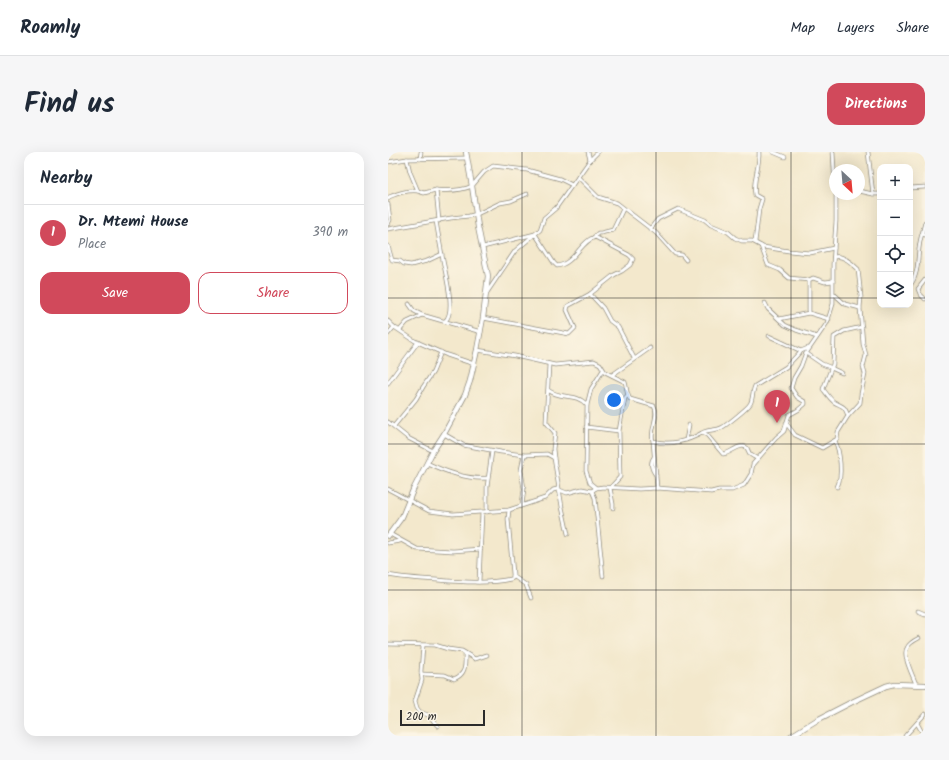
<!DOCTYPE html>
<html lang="en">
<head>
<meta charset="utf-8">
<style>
  body { margin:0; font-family:Kalam,sans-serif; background:#f6f6f7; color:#1f2937 }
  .controls { position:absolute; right:12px; top:12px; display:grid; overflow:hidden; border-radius:8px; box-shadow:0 4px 16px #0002 }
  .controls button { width:36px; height:36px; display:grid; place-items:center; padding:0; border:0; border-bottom:1px solid #e0e1e3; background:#fff; color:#1f2937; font:20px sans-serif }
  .compass { position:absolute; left:441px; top:12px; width:36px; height:36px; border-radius:50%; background:#fff; box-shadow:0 4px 16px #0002; rotate:154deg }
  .scale { position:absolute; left:12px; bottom:10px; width:85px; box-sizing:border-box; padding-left:4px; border:2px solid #2b2b2b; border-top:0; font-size:11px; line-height:14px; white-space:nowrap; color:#2b2b2b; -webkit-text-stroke:3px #fcf5e5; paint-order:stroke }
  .you { position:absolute; left:226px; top:248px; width:14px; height:14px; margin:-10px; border:3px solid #fff; border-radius:50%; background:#1a73e8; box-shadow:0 0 0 6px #1a73e833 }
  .badge { display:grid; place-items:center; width:26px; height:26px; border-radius:50%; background:#d1495b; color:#fff; font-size:13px; font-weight:700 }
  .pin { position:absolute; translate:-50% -33px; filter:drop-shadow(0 1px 2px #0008) }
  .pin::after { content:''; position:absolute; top:21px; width:14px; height:12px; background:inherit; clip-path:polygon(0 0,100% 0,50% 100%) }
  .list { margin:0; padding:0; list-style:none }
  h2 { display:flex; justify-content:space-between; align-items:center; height:52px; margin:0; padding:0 16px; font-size:17px }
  h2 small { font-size:13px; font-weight:400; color:#747a83 }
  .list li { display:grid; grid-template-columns:26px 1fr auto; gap:12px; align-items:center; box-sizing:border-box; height:56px; padding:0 16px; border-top:1px solid #e0e1e3 }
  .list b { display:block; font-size:15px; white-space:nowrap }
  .list p { margin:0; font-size:13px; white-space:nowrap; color:#747a83 }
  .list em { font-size:13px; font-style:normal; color:#747a83 }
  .actions { display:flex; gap:8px; padding:12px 16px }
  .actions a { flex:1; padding:9px 0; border:1px solid #d1495b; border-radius:12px; text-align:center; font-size:14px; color:#d1495b }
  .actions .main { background:#d1495b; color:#fff }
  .icon { flex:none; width:22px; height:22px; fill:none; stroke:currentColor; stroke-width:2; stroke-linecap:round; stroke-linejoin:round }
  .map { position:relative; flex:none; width:537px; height:584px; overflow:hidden; border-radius:12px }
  header { display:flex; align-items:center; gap:24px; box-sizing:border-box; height:56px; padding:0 20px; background:#fff; border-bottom:1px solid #e0e1e3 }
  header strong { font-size:19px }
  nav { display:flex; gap:22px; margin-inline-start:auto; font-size:14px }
  .intro { display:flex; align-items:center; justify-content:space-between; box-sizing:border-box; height:96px; padding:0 24px }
  h1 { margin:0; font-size:28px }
  .button { padding:10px 18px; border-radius:12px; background:#d1495b; color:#fff; font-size:14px; font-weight:700 }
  main { display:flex; gap:24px; padding:0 24px }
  aside { flex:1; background:#fff; border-radius:12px; box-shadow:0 4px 16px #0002 }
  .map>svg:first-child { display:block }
</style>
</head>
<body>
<header>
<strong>Roamly</strong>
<nav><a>Map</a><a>Layers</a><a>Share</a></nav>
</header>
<div class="intro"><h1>Find us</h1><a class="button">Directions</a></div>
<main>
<aside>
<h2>Nearby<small></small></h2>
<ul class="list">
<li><span class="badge">1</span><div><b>Dr. Mtemi House</b><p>Place</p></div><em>390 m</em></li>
</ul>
<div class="actions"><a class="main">Save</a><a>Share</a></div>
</aside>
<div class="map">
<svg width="537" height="584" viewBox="0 0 537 584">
  <rect width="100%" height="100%" fill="#fcf5e5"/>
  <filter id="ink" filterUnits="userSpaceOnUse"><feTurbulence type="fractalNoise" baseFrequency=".025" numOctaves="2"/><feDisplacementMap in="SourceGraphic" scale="8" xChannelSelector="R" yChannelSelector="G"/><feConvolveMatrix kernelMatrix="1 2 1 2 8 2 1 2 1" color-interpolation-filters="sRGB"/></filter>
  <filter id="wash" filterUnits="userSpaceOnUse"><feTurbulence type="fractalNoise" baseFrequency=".012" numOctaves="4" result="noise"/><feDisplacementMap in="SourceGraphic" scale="16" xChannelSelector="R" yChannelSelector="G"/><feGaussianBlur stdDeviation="0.9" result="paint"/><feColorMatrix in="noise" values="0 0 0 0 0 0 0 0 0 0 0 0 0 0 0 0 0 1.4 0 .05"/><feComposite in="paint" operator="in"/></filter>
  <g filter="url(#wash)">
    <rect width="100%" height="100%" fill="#f3e8cc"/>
  </g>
  <g filter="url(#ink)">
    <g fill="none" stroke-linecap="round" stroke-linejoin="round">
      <defs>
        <g id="minor">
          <polyline points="200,0 202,8"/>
          <polyline points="385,0 397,5"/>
          <polyline points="445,0 447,36"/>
          <polyline points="480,0 485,42"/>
          <polyline points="19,7 22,20 30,39 36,41 48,38"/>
          <polyline points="32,7 33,0"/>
          <polyline points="0,10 19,7 79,6"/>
          <polyline points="190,25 210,45 229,51 268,81 287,102 294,103 298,108"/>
          <polyline points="522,36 537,35"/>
          <polyline points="471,39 485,42 492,42"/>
          <path d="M 0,47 L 1,45 C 11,41 19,38 30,39"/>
          <polyline points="0,52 2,68 0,72"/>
          <path d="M 48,69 C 50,81 52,92 54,103 C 56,117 69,160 57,169"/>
          <path d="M 51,69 L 48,38 C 59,39 73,39 84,34 L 96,20 L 105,14 L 139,18 L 172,27 L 184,33"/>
          <polyline points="0,77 63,66 81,64 89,62 112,51 123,49 139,42"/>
          <polyline points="262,77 270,67 290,57 317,68 323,73 340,80 347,86 354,89 364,89 375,95 401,99 422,101 446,96"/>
          <polyline points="534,82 537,70"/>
          <polyline points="206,85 210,81 213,81 225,78 235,57"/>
          <path d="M 367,90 L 371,57 L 374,47 L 367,43 C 364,29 372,15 371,0"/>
          <polyline points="0,94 4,108 12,109 16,112 23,113 39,109 54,102"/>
          <polyline points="373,94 380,113 392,118 401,126 421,128"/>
          <polyline points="95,95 147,82 152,78 156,66 168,56 202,8 210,0"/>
          <path d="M 446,105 C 454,102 464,111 470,117 L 473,145 L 472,156"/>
          <polyline points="537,128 530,137 532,142 537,147"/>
          <path d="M 523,132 C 533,118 528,98 534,82 L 537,83"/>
          <polyline points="202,142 215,156 222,169 230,175 246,206"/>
          <polyline points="446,142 457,152 472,156 475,192 478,203 475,215 477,222 473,242 472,251 460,264"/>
          <polyline points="377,151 380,157 397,173 408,178 429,185"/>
          <polyline points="21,152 26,159 34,163 93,180"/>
          <polyline points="421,161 421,128 425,126 437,130 445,129"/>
          <path d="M 95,166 L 181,182 L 187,176 L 179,158 L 180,154 L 202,142 L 226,123 L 234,119 L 242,113 L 245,107 L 241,103 L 207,85 C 193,89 186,112 169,114 L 166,111 L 147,82 L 127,99 L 98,142"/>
          <polyline points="391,167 421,161 441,167"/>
          <polyline points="0,169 6,175 27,189 59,203 86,212"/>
          <polyline points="12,178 19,170 34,163"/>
          <polyline points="0,182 6,175"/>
          <polyline points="381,184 413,199"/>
          <path d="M 89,198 L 127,204 L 167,213 L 206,209 L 212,212 L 217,220 L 237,230 C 239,235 238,242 242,247 L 266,254 C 272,264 261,278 265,289 C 281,294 300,289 314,281 L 319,283 L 335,302 C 342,302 352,290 359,296 C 360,298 361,301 362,302 C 364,304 368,306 370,307"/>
          <polyline points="418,201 434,212 444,216"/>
          <polyline points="161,212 158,270 167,281 165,297 166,306"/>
          <polyline points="443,216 454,221"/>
          <polyline points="224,223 262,196"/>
          <polyline points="0,231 30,190"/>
          <path d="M 160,238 C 172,248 188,240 199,253"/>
          <polyline points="0,270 20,286 45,299"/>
          <path d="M 398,271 L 407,283 L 434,296 L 449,287 L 450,280 L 460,264 C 456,252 454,255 446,250 C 442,247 438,241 435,237 L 445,212 L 446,185 L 456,179 L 474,175"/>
          <polyline points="6,274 28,247 35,235 45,220 53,200"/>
          <polyline points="198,275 231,279"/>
          <path d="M 314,281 C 320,277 327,279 333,276 C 336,275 360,256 362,252 C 365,248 364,240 367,234 L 398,215 L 413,199 L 420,196"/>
          <polyline points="56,282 75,293 113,300 136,303 159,302 166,306 174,355 180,382"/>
          <polyline points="298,288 301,273"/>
          <polyline points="265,289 269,336"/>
          <path d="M 447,289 C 452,299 455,324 449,335"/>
          <path d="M 266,305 C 261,312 264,318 268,323"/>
          <path d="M 39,311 C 58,320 79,328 100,326"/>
          <polyline points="208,336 202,331 198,319 199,253 203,237 215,218"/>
          <polyline points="0,337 41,359 65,362 121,358 157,346 165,338 169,337 179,341 194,337 204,339 208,336 215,335 251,337 269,336 323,340 331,338 344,338 356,333 363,322 365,312 388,286 396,279 401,263 410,258 417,252 417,250 409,245 403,236 406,226 413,214 417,203 439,171 445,152 445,112 448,69 448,42"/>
          <polyline points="204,339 207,346 215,424"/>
          <polyline points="134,353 136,337 133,318 136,303"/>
          <polyline points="225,356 225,352 222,336 232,325 231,279 237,246 240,243"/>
          <polyline points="99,360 99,335 104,299"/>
          <polyline points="2,382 29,397 65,399 93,397"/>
          <polyline points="0,391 12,389"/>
          <path d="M 0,423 C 16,426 32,427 49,428 C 74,430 99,432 123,427 L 125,426 L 125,422 L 120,367 L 121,358"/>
          <polyline points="125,424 138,433 143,446"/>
          <polyline points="91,430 94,360"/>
          <polyline points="530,459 537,462"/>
          <polyline points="0,492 47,493 60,497 74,499 87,507 99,503"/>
          <polyline points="35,494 33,519 34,528 27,549 29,556 32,560 40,563 50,574"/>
          <path d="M 33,522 L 57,523 L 66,527 C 79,522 77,512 77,501"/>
          <path d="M 528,532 C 525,524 514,503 519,496 C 521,491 527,488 531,486"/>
          <polyline points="529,571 536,584"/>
          <polyline points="517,584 537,562"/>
        </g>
        <g id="secondary">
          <polyline points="0,384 14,365 25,338 45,299 56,282 77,243 82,229 89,198 95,166 100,124 90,75 84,34 78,0"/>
          <polyline points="403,584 429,568 464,550 498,534 506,532 537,533"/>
        </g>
      </defs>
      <use href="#minor" stroke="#8f8a7c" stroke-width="4.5"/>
      <use href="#secondary" stroke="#8f8a7c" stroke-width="6"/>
      <use href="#minor" stroke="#fff" stroke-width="3"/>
      <use href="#secondary" stroke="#fff" stroke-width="4.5"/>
    </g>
  </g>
  <path fill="none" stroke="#2b2b2b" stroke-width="1" stroke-opacity="0.55" d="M 134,0 L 134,584M 268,0 L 268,584M 403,0 L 403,584M 0,146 L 492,146M 522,146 L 537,146M 0,292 L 537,292M 0,438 L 537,438"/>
</svg>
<div class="controls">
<button>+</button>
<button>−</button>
<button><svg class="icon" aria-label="locate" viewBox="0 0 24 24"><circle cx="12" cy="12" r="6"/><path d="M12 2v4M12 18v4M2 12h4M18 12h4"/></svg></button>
<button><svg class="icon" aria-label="layers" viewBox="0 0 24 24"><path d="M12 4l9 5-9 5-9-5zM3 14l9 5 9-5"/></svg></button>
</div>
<svg class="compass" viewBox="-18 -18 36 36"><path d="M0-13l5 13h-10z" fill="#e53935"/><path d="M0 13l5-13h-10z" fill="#747a83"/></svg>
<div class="scale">200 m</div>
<div class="you"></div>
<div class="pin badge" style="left:389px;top:271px">1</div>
</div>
</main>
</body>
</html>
